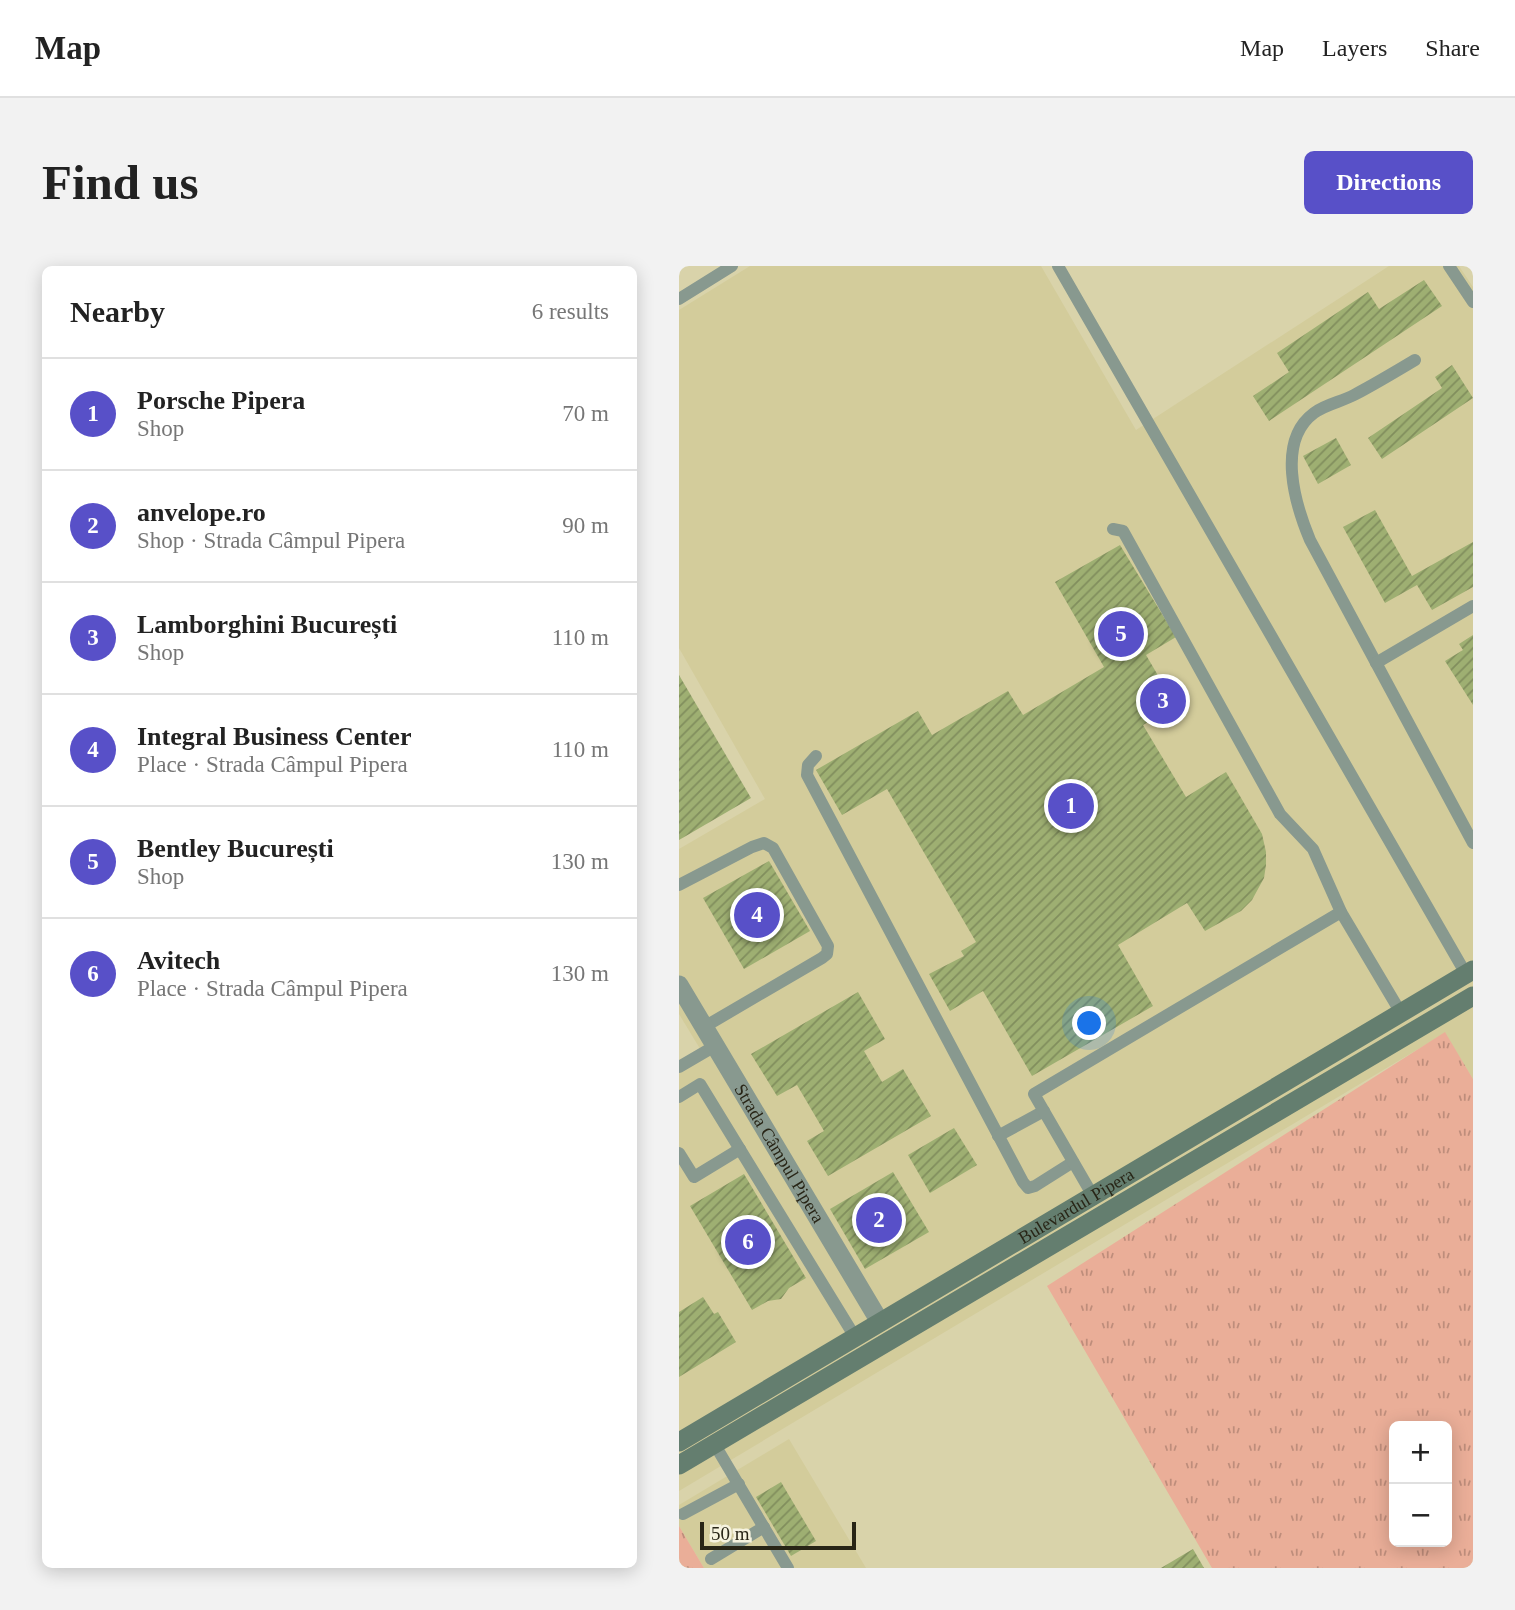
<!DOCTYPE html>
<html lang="en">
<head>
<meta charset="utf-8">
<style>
  body { margin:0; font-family:"Times New Roman",serif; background:#f2f2f2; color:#222 }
  .controls { position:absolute; right:21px; bottom:21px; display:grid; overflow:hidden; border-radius:10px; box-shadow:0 4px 18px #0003 }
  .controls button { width:63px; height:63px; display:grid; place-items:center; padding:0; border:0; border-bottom:2px solid #e0e0e0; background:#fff; color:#222; font:35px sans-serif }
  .scale { position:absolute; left:21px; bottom:18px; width:156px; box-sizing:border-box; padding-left:7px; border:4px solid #282516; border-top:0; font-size:19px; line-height:24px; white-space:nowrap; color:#282516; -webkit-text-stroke:5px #f6f3df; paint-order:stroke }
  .you { position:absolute; left:411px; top:758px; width:24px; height:24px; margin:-18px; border:5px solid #fff; border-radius:50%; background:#1a73e8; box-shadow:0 0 0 10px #1a73e833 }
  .badge { display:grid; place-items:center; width:46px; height:46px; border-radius:50%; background:#5850c8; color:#fff; font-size:23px; font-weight:700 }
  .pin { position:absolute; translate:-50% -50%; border:4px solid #fff; box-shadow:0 2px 7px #0006 }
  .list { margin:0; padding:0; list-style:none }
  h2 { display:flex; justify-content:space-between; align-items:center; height:91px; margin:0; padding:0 28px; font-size:30px }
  h2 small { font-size:23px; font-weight:400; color:#767676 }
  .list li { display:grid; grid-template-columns:46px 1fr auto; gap:21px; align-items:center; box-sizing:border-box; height:112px; padding:0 28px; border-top:2px solid #e0e0e0 }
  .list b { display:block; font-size:26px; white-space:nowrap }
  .list p { margin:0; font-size:23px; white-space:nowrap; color:#767676 }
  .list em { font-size:23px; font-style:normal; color:#767676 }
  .map { position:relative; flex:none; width:794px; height:1302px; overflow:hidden; border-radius:10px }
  header { display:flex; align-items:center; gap:42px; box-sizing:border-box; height:98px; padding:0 35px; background:#fff; border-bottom:2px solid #e0e0e0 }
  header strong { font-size:33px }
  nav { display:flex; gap:38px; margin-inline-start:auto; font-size:24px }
  .intro { display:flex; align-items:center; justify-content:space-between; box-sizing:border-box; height:168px; padding:0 42px }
  h1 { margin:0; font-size:49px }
  .button { padding:18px 32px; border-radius:10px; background:#5850c8; color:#fff; font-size:24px; font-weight:700 }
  main { display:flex; gap:42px; padding:0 42px }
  aside { flex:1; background:#fff; border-radius:10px; box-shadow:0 4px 18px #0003 }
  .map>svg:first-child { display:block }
</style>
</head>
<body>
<header>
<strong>Map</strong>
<nav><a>Map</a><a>Layers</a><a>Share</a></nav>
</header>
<div class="intro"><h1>Find us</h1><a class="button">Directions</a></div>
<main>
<aside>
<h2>Nearby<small>6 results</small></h2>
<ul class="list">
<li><span class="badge">1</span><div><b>Porsche Pipera</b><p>Shop</p></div><em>70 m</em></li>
<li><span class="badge">2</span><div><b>anvelope.ro</b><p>Shop · Strada Câmpul Pipera</p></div><em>90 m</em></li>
<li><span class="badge">3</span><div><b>Lamborghini București</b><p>Shop</p></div><em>110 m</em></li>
<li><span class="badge">4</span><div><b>Integral Business Center</b><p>Place · Strada Câmpul Pipera</p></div><em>110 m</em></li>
<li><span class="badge">5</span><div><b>Bentley București</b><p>Shop</p></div><em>130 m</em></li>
<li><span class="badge">6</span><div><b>Avitech</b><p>Place · Strada Câmpul Pipera</p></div><em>130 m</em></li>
</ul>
</aside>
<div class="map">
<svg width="794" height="1302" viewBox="0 0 794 1302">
  <defs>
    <pattern id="grass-tufts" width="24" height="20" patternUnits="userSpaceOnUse" patternTransform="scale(1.75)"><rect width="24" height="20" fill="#eaae98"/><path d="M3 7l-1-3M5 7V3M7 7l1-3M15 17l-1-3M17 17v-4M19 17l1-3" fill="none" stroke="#be8d7b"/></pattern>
    <pattern id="building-hatch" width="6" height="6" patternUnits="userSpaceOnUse" patternTransform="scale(1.75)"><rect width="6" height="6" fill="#9eaf72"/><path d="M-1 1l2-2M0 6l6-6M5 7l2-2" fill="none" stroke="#818e5d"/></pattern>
  </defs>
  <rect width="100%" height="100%" fill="#d9d3aa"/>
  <g fill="#d3cc9b">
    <polygon points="71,0 362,0 457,164 710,0 780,0 794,21 794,813 766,767 0,1225 0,799 23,786 0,748 0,583 86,533 0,382 0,44"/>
    <polygon points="110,1173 187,1302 25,1302 0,1260 0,1239"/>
  </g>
  <g fill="url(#grass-tufts)" fill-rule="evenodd">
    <path d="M 766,766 L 794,813 L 794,1302 L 533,1302 L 368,1020 ZM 768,1160 L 768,1276 L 715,1276 L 715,1160 Z"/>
    <polygon points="0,1260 25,1302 0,1302"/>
  </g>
  <g fill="url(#building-hatch)">
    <polygon points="745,14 763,40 590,155 574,130 610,106 598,87 689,26 700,43"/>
    <polygon points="773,99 794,132 703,193 689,172 763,122 756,111"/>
    <polygon points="657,172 672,199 639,218 624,190"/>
    <polygon points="696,244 733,310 794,276 794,321 753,344 738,319 706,337 664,261"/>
    <polygon points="441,279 497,371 467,389 497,440 464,459 507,531 547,506 583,568 587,586 587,599 585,612 573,634 562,645 526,665 508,637 439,679 474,740 353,810 304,725 271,745 250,708 285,690 282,685 297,676 208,523 163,549 137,504 239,445 253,469 329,425 344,449 425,401 376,316"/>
    <polygon points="794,369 794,439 766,395 784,384 780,378"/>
    <polygon points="0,409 72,532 0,574"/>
    <polygon points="90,595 131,665 65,703 24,632"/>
    <polygon points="179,726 206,773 185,785 203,816 224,803 252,850 149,910 128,875 145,865 118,819 98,830 72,788"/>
    <polygon points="275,862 298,899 251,927 229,889"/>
    <polygon points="214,906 250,966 186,1003 151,943"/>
    <polygon points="65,908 127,1012 110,1022 102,1033 89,1035 73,1044 11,940"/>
    <polygon points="24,1031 35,1048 39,1046 57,1076 0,1111 0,1046"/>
    <polygon points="102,1216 137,1275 112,1290 77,1231"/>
    <polygon points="514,1283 525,1302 482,1302"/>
  </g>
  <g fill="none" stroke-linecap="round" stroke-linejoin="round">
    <g stroke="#88998f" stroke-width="12">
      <polyline points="379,0 787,708"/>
      <polyline points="770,0 794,36"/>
      <polyline points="0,33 53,0"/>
      <path d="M 736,94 C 716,106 696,118 675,129 C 662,136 647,138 635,147 C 597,175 616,238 631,274 L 794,577"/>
      <polyline points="434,263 444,265 601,548 634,583 662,646 722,747"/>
      <polyline points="697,397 794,340"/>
      <polyline points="137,490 129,499 128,509 344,916 349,922 356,920 394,896"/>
      <polyline points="0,619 73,581 85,577 94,582 149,680 148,688 143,692 25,761"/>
      <polyline points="0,801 36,780"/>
      <polyline points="0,831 21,818 176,1071"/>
      <polyline points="319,870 365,845"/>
      <polyline points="0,887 15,911 61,883"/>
      <polyline points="414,930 355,828 662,646"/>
      <polyline points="36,1179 109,1302"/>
      <polyline points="4,1248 60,1218"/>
      <polyline points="32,1293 85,1261"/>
    </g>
    <path stroke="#88998f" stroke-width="19" id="s1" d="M 0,719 L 201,1056"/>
    <g stroke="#647e6f" stroke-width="19">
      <path id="s2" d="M 0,1176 L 794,704"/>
      <polyline points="0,1199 794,730"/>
    </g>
  </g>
  <g text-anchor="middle" stroke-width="7" stroke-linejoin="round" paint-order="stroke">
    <g font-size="18" fill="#282516" stroke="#f6f3df">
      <text dy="6" stroke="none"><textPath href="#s1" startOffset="196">Strada Câmpul Pipera</textPath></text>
      <text dy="6" stroke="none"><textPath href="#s2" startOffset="462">Bulevardul Pipera</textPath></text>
    </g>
  </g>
</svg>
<div class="controls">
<button>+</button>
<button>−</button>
</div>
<div class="scale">50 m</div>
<div class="you"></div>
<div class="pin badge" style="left:392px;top:540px">1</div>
<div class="pin badge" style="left:200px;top:954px">2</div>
<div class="pin badge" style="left:484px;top:435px">3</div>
<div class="pin badge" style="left:78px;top:649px">4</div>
<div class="pin badge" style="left:442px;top:368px">5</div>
<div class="pin badge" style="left:69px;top:976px">6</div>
</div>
</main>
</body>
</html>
